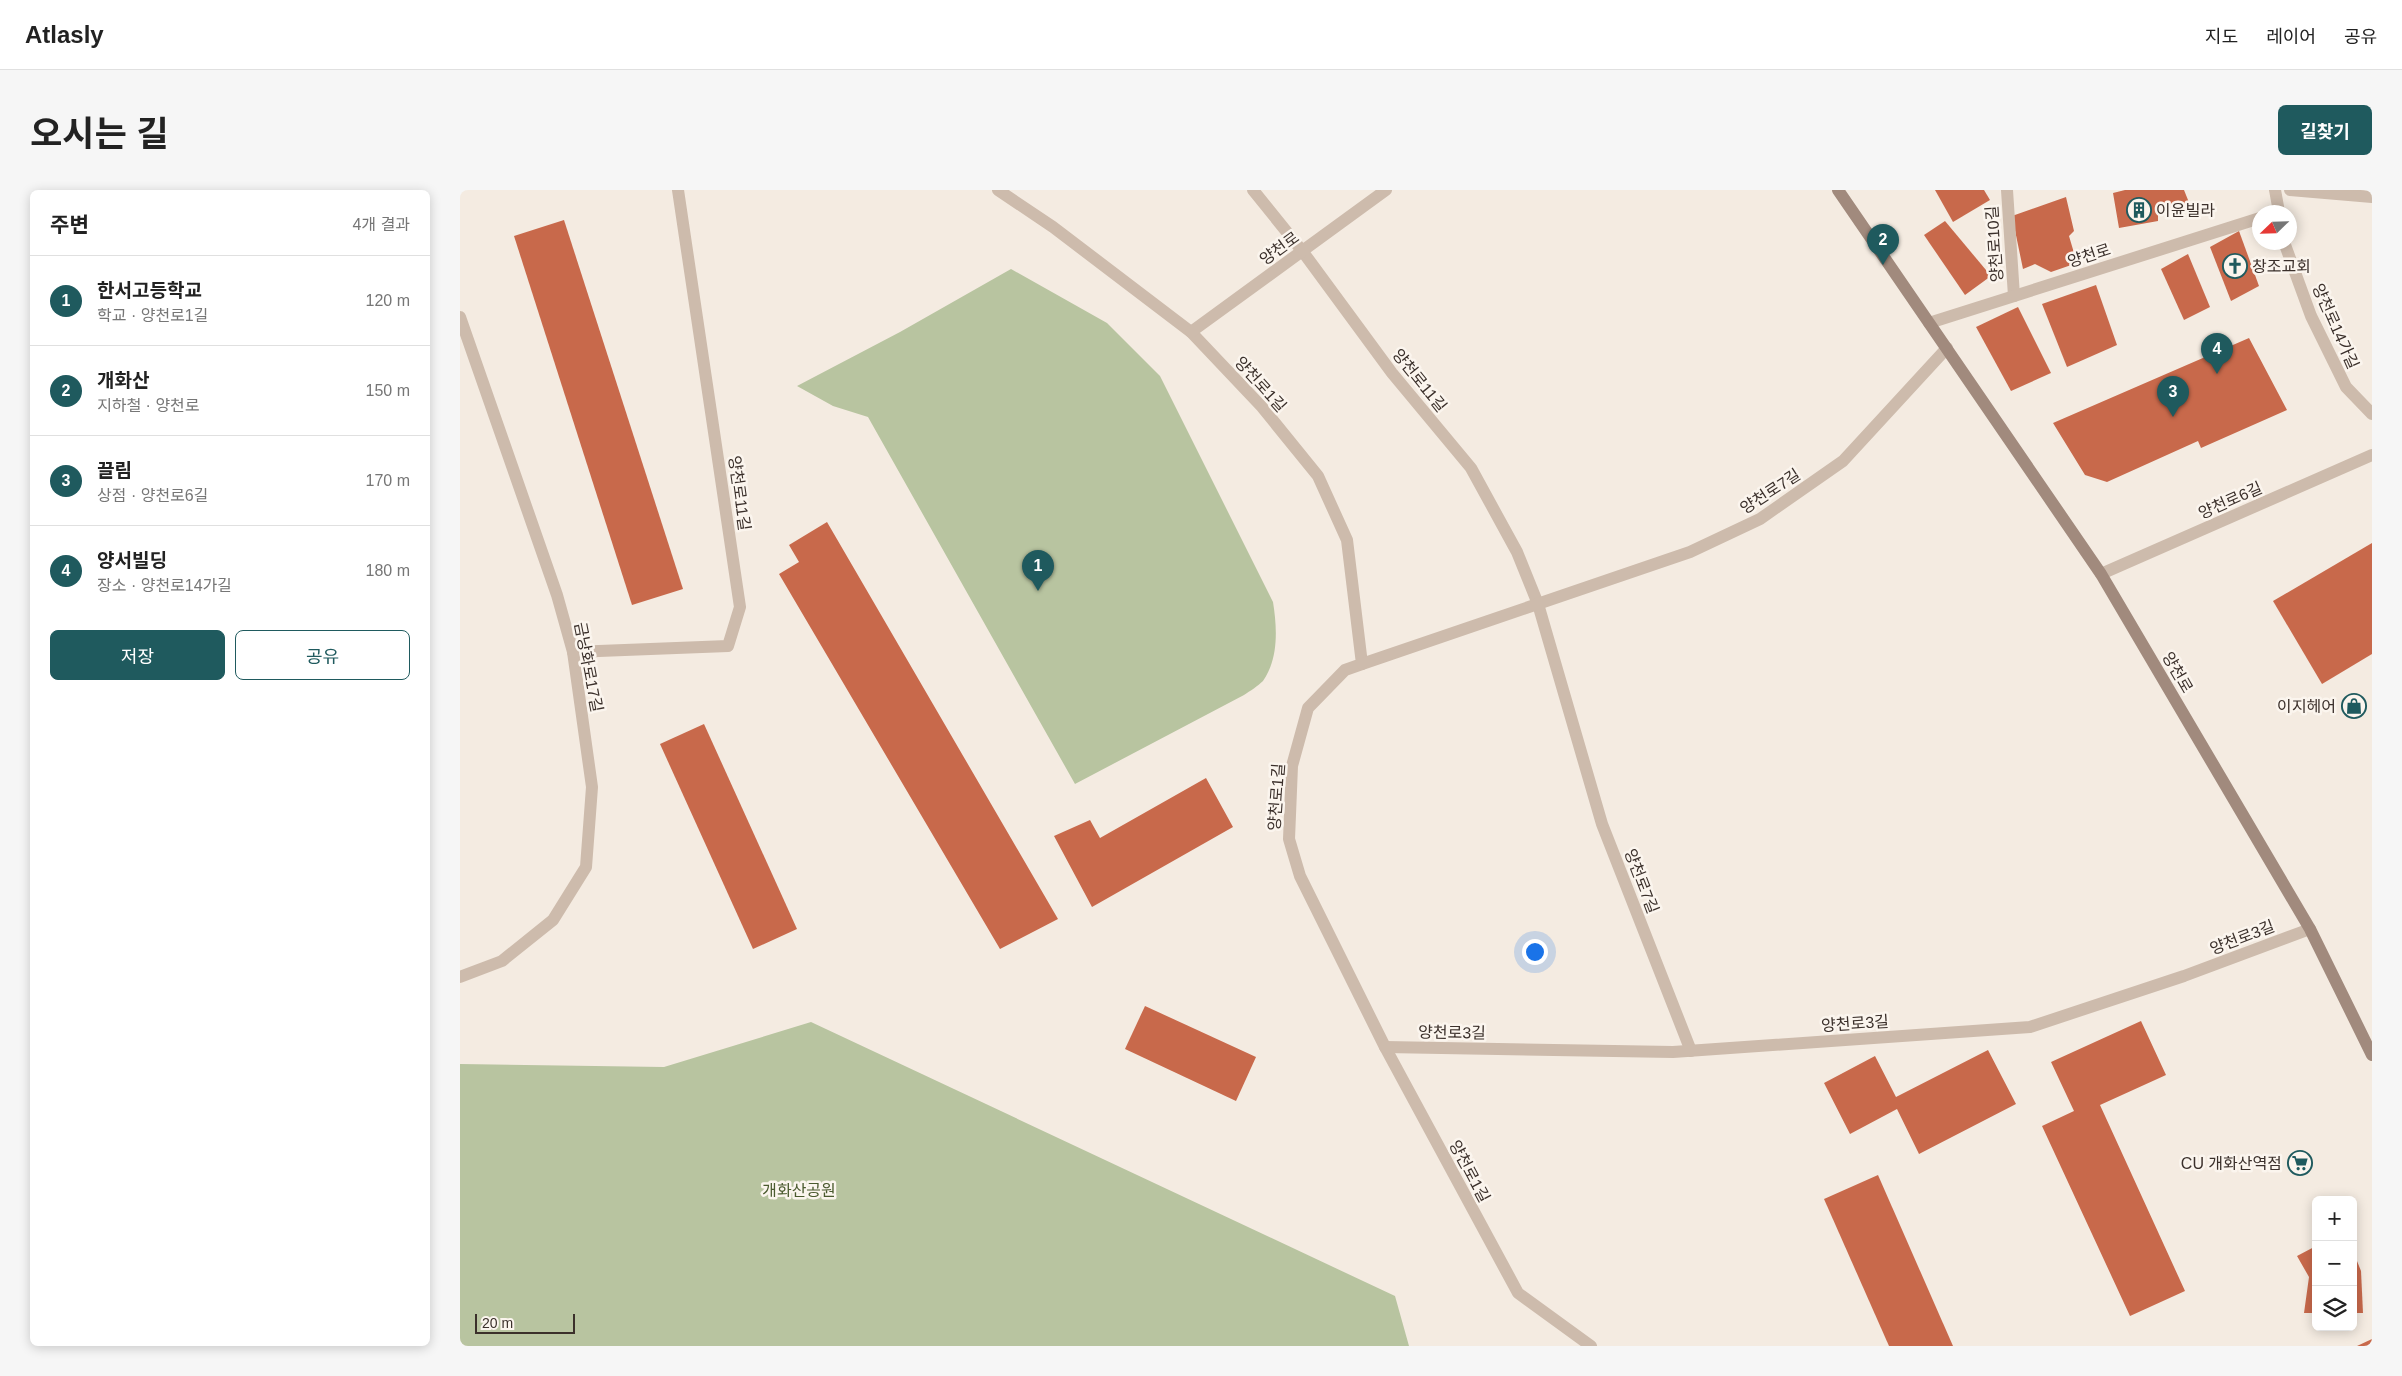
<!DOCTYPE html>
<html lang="ko">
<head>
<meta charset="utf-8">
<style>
  body { margin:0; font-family:Helvetica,"Noto Sans KR",sans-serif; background:#f6f6f6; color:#222 }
  .controls { position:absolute; right:15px; bottom:15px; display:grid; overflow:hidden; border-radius:8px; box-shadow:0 2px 12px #0003 }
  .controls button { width:45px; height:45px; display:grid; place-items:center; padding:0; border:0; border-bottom:1px solid #e0e0e0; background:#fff; color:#222; font:25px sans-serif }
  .compass { position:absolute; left:1792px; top:15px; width:45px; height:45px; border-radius:50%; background:#fff; box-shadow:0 2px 12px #0003; rotate:247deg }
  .scale { position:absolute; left:15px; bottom:12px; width:100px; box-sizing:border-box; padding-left:5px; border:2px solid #3b302b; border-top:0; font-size:14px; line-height:18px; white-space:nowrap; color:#3b302b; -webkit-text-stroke:4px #fbf5ee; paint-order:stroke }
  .you { position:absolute; left:1074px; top:761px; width:18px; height:18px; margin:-12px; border:4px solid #fff; border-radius:50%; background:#1a73e8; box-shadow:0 0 0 8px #1a73e833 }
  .badge { display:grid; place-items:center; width:32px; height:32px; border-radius:50%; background:#1f5a5e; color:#fff; font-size:16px; font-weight:700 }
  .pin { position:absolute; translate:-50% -41px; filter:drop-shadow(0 1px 2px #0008) }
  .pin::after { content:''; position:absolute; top:26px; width:18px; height:15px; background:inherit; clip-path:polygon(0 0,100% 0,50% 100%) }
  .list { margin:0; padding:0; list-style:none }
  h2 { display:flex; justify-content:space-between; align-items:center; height:65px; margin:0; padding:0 20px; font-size:21px }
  h2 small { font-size:16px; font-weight:400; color:#767676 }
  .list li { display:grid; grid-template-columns:32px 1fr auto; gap:15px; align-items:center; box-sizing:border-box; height:90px; padding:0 20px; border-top:1px solid #e0e0e0 }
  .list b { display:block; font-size:19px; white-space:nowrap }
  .list p { margin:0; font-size:16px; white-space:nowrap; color:#767676 }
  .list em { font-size:16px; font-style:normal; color:#767676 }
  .actions { display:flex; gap:10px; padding:15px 20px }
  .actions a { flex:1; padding:11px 0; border:1px solid #1f5a5e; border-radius:8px; text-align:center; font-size:18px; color:#1f5a5e }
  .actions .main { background:#1f5a5e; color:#fff }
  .icon { flex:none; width:28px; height:28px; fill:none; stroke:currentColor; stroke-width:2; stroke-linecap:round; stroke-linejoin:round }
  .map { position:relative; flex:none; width:1912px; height:1156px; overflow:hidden; border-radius:8px }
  header { display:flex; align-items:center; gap:30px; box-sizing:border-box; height:70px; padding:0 25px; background:#fff; border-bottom:1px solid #e0e0e0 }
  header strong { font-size:24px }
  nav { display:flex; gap:28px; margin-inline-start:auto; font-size:18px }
  .intro { display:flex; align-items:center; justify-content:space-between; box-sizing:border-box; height:120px; padding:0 30px }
  h1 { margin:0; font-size:35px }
  .button { padding:12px 22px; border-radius:8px; background:#1f5a5e; color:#fff; font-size:18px; font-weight:700 }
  main { display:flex; gap:30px; padding:0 30px }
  aside { flex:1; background:#fff; border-radius:8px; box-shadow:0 2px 12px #0003 }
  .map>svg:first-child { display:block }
</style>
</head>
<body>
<header>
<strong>Atlasly</strong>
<nav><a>지도</a><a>레이어</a><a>공유</a></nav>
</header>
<div class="intro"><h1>오시는 길</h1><a class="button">길찾기</a></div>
<main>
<aside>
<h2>주변<small>4개 결과</small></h2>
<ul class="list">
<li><span class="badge">1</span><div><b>한서고등학교</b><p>학교 · 양천로1길</p></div><em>120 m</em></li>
<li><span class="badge">2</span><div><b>개화산</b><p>지하철 · 양천로</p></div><em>150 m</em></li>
<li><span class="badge">3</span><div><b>끌림</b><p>상점 · 양천로6길</p></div><em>170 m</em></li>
<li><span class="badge">4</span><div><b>양서빌딩</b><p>장소 · 양천로14가길</p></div><em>180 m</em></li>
</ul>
<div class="actions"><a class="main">저장</a><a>공유</a></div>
</aside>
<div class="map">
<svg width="1912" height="1156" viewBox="0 0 1912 1156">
  <rect width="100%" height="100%" fill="#f4ebe1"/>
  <g fill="#b8c4a0">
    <path d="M 551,79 L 647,133 L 700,186 L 813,412 C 817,437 819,468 803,491 C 798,496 790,501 784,505 L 615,594 L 408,227 L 373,216 L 337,196 L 440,142 Z"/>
    <polygon points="351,832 935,1106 949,1156 0,1156 0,874 204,877"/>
  </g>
  <g fill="#c8694b">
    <polygon points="1475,0 1524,0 1530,10 1493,32"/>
    <polygon points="1665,0 1724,0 1730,15 1709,23 1707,17 1698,22 1698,31 1659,38 1653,3"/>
    <polygon points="1606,7 1614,41 1609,46 1617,73 1591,82 1575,74 1563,79 1552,26"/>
    <polygon points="104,30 223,399 172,415 54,46"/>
    <polygon points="1485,31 1531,86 1505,105 1464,45"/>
    <polygon points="1779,41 1799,96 1771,111 1750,57"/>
    <polygon points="1728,64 1750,117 1724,130 1701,79"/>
    <polygon points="1636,95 1657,155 1607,177 1582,114"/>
    <polygon points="1558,117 1591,183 1551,201 1516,137"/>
    <polygon points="1789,148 1827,220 1741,258 1738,251 1647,292 1625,285 1593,233"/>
    <polygon points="367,332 598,729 540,759 319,384 339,372 329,355"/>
    <polygon points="1912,353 1912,464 1862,494 1813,411"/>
    <polygon points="244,534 337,739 293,759 200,554"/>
    <polygon points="746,588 773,637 632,717 594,646 630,630 640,648"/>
    <polygon points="685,816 796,867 776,911 665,859"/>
    <polygon points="1681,831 1706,885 1640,915 1725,1101 1670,1126 1582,936 1614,921 1591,872"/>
    <polygon points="1528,860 1556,914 1459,964 1437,919 1390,944 1364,893 1415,866 1436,907"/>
    <polygon points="1418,985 1493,1156 1429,1156 1364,1009"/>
    <polygon points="1856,1056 1856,1123 1844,1123 1849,1087 1837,1066"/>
    <polygon points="1893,1061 1901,1081 1903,1123 1893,1123"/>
    <polygon points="1912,1149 1912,1156 1897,1156"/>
  </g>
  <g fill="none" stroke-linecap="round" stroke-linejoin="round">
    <polyline stroke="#cdbbac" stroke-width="12" points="1830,0 1912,7"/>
    <g stroke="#cdbbac" stroke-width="12">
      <polyline points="538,0 593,37 731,142 802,217 858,286 887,350 902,474 885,480 848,518 832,576 829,649 840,686 925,857 1058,1103 1131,1156"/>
      <polyline points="793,0 843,62 932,183 1011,278 1057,362 1078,414 1142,634 1231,861"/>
      <polyline points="1547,0 1554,106"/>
      <polyline points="1815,0 1819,22"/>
      <polyline points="1824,52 1851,126 1886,197 1912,224"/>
      <polyline points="0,127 97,405 113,462 132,597 126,677 93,730 42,771 0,787"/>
      <polyline points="1469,133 1800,28"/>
      <polyline points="731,142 926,0"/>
      <polyline points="1641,384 1912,265"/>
      <polyline points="113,462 268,456 280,417 218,0"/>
      <polyline points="902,474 1230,362 1300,329 1383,271 1487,158"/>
      <polyline points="925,857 1213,862 1570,837 1724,786 1850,739"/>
    </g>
    <polyline stroke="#a18a7d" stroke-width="12" points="1378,0 1641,384 1850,739 1912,865"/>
  </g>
  <defs>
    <symbol id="building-ring" viewBox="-11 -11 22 22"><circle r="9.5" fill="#fbf5ee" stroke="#1f5a5e" stroke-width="1.5"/><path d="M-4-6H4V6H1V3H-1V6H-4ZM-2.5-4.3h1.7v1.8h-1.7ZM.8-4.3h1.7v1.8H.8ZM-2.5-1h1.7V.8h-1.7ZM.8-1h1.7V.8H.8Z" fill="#1f5a5e"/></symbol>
    <symbol id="church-ring" viewBox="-11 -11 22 22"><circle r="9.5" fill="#fbf5ee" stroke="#1f5a5e" stroke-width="1.5"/><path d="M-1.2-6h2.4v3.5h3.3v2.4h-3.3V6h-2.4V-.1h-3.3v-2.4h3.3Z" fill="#1f5a5e"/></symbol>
    <symbol id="shop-ring" viewBox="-11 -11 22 22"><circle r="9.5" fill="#fbf5ee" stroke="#1f5a5e" stroke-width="1.5"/><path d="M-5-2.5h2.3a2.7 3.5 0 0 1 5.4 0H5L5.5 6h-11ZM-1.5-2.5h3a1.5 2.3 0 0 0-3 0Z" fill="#1f5a5e"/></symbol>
    <symbol id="supermarket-ring" viewBox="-11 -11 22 22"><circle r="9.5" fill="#fbf5ee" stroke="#1f5a5e" stroke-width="1.5"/><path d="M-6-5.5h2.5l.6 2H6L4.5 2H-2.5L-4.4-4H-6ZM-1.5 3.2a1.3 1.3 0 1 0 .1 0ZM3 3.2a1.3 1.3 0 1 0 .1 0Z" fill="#1f5a5e"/></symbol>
  </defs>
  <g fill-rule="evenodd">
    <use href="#building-ring" x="1665" y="6" width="28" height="28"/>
    <use href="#church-ring" x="1761" y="62" width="28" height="28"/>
    <use href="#shop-ring" x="1880" y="502" width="28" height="28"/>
    <use href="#supermarket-ring" x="1826" y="959" width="28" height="28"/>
  </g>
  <g text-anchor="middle" stroke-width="5" stroke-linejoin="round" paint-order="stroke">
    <g font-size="16" fill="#3b302b" stroke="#fbf5ee" text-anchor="start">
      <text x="1696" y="26">이윤빌라</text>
      <text x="1792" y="82">창조교회</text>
      <text x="1876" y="522" text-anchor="end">이지헤어</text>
      <text x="1822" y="979" text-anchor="end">CU 개화산역점</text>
    </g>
    <g font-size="16" fill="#3b302b" stroke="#fbf5ee">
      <text transform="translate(1534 54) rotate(-94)" y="6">양천로10길</text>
      <text transform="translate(819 58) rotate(-36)" y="6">양천로</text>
      <text transform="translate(1629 65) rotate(-18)" y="6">양천로</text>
      <text transform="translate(1876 136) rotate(66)" y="6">양천로14가길</text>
      <text transform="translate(960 190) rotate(51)" y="6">양천로11길</text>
      <text transform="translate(801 194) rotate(48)" y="6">양천로1길</text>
      <text transform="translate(1310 301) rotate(-33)" y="6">양천로7길</text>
      <text transform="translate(280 303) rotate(82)" y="6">양천로11길</text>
      <text transform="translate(1770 310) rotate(-24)" y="6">양천로6길</text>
      <text transform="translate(129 477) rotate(79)" y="6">금낭화로17길</text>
      <text transform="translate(1718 482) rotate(60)" y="6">양천로</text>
      <text transform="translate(816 607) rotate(-86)" y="6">양천로1길</text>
      <text transform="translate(1182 691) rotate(69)" y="6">양천로7길</text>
      <text transform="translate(1782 747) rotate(-21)" y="6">양천로3길</text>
      <text transform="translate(1395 833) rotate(-4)" y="6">양천로3길</text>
      <text transform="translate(992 842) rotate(1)" y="6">양천로3길</text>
      <text transform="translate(1010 981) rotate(62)" y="6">양천로1길</text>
    </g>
    <g font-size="16" fill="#4a5a2e" stroke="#fbf5ee">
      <text x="339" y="1006">개화산공원</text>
    </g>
  </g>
</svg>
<div class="controls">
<button>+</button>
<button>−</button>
<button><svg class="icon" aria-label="layers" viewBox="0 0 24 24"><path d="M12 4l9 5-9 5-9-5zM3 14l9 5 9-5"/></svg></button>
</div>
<svg class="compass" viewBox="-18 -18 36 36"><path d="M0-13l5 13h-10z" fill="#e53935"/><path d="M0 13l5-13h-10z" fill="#767676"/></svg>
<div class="scale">20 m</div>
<div class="you"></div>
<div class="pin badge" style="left:578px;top:401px">1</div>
<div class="pin badge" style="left:1423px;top:75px">2</div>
<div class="pin badge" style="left:1713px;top:227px">3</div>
<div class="pin badge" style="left:1757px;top:184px">4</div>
</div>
</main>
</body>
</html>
